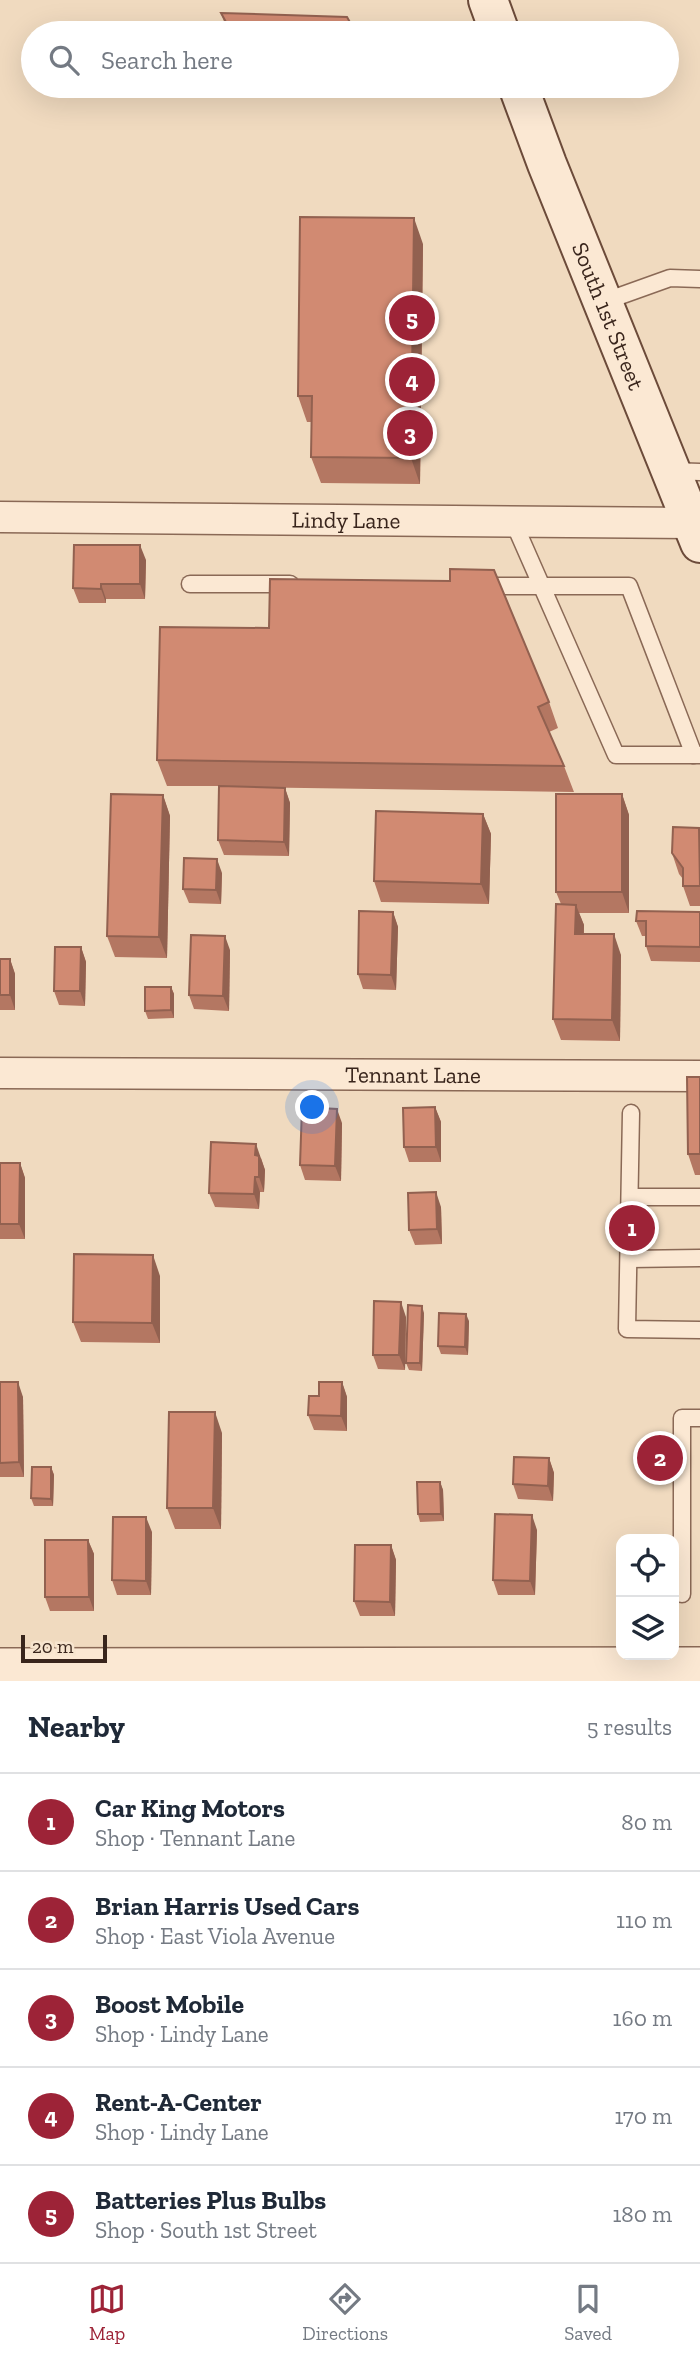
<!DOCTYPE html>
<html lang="en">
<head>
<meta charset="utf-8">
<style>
  body { margin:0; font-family:"Zilla Slab",serif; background:#f6f6f7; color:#1f2937 }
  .controls { position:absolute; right:21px; bottom:21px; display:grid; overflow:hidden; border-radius:14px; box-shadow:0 7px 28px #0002 }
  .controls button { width:63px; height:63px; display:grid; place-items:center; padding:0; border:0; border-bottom:2px solid #e0e1e3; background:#fff; color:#1f2937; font:35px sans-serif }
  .scale { position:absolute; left:21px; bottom:18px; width:86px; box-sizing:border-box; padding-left:7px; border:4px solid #39251c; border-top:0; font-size:19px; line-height:24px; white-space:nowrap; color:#39251c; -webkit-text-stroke:5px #f7e5cf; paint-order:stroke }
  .you { position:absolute; left:313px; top:1108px; width:24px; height:24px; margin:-18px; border:5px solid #fff; border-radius:50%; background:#1a73e8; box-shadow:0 0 0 10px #1a73e833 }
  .badge { display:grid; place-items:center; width:46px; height:46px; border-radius:50%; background:#9d2337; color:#fff; font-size:23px; font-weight:700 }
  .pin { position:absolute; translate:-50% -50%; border:4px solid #fff; box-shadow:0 2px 7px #0006 }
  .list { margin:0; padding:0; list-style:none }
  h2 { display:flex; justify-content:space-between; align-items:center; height:91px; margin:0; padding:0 28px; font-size:30px }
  h2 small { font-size:23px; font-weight:400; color:#747a83 }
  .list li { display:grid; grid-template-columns:46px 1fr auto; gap:21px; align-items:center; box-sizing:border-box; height:98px; padding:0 28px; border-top:2px solid #e0e1e3 }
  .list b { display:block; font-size:26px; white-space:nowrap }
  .list p { margin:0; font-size:23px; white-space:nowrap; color:#747a83 }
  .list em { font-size:23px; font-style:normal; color:#747a83 }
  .icon { flex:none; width:38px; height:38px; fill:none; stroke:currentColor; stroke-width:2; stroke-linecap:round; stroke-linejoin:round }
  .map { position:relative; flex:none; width:700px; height:1681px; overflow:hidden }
  .search { position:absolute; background:#fff; box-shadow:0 7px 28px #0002; left:21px; right:21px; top:21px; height:77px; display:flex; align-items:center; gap:18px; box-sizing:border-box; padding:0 24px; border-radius:38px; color:#747a83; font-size:26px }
  .sheet { height:581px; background:#fff }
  nav { display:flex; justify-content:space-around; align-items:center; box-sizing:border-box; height:98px; border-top:2px solid #e0e1e3; background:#fff; font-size:19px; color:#747a83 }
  nav a { display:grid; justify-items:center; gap:4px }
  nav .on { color:#9d2337 }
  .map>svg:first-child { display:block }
</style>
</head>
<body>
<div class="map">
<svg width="700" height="1681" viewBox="0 0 700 1681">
  <rect width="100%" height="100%" fill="#f0dabf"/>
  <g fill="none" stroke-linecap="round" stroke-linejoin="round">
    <defs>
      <g id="service">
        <polyline points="603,302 670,278 700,279"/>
        <polyline points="671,471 700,472"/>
        <polyline points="513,521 616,755 700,755"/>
        <polyline points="190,584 290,584"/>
        <polyline points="480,586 629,586 694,755"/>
        <polyline points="631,1113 627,1329 700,1330"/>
        <polyline points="630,1197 700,1197"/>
        <polyline points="629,1259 700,1258"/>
        <polyline points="682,1594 682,1418 700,1418"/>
      </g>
      <g id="minor">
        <path id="s1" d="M 0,517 L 691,523"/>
        <path id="s2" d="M 0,1073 L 700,1076"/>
      </g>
      <polyline id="tertiary" points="0,1667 700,1666"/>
      <g id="secondary">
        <polyline points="488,0 500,33"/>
        <path id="s3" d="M 518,86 L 547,164 L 700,543"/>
      </g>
    </defs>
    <use href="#service" stroke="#8a6956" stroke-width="19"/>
    <use href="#minor" stroke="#8a6956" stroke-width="33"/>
    <use href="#tertiary" stroke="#8a6956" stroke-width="40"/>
    <use href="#secondary" stroke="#6c4b3a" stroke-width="42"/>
    <use href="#service" stroke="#fbe8d3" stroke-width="16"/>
    <use href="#minor" stroke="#fbe8d3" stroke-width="30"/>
    <use href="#tertiary" stroke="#fbe8d3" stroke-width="37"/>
    <use href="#secondary" stroke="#fbe8d3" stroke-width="38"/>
  </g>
  <g fill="#b47762">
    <polygon points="221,13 356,33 228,33"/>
    <polygon points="257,86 379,86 381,92 259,89"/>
    <polygon points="423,244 420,484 321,483 311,457 312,422 307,422 298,396"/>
    <polygon points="146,560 145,599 106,599 106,603 79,603 73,588"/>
    <polygon points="549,702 558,728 549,732 564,766 574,792 237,787 285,788 290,803 289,856 224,855 218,840 219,786 167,786 157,760"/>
    <polygon points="622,794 629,815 629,913 579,913 584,925 584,934 621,955 620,1041 561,1040 553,1019 561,904 556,892"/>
    <polygon points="163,795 170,816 167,958 115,957 107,936"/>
    <polygon points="483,814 491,834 489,904 381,902 374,881"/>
    <polygon points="700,830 700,906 690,906 683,886 683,879 679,874 672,853"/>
    <polygon points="222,873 221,904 189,903 183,889"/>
    <polygon points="393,912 398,927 396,990 363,989 358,974"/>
    <polygon points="700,912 700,962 651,961 646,946 646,936 642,936 636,921"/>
    <polygon points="81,947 86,962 85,1006 59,1005 54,991"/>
    <polygon points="230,950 229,1011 194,1009 189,995"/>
    <polygon points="0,959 10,959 15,974 15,1010 0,1010"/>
    <polygon points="171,987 174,994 174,1018 148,1019 145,1011"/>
    <polygon points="700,1077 700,1175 695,1175 688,1154"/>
    <polygon points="435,1107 441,1122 441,1162 409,1162 404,1147"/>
    <polygon points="342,1123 341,1181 305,1180 300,1165"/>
    <polygon points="261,1158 265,1170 264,1192 260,1192 259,1209 215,1207 209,1193"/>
    <polygon points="0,1163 20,1163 25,1178 25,1239 0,1239"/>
    <polygon points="441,1207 442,1244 415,1245 409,1230"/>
    <polygon points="160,1276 160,1343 81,1342 73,1322"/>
    <polygon points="424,1313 422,1371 409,1370 406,1363"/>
    <polygon points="406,1317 405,1370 378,1369 373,1355"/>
    <polygon points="469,1321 468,1355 441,1354 438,1346"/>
    <polygon points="0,1382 23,1397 24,1477 0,1477"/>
    <polygon points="342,1382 347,1397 347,1431 314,1430 308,1415 319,1396"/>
    <polygon points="222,1433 221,1529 175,1529 167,1508"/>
    <polygon points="549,1458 554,1473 553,1501 518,1499 513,1484"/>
    <polygon points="51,1467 54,1475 53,1506 34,1506 31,1498"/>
    <polygon points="440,1482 443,1490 444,1521 420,1522 418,1514"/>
    <polygon points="537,1530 535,1595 498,1595 493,1580"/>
    <polygon points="152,1532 151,1595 117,1595 112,1580"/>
    <polygon points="88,1540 94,1554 94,1611 50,1611 45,1597"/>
    <polygon points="391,1545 396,1560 395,1616 360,1616 354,1601"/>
  </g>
  <g fill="#926150">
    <polygon points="414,218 423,244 420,484 411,458"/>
    <polygon points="140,545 146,560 145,599 140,584"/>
    <polygon points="101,584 106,599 106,603 101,589"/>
    <polygon points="285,788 290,803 289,856 284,842"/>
    <polygon points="622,794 629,815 629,913 622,892"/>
    <polygon points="163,795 170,816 167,958 159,937"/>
    <polygon points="483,814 491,834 489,904 481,884"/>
    <polygon points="217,859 222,873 221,904 216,890"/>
    <polygon points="576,905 584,925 583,955 575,934"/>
    <polygon points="393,912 398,927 396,990 391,975"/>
    <polygon points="614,934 621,955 620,1041 612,1020"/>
    <polygon points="225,936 230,950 229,1011 223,996"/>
    <polygon points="81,947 86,962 85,1006 80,991"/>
    <polygon points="10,959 15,974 15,1010 10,995"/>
    <polygon points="171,987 174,994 174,1018 171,1010"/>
    <polygon points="435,1107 441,1122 441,1162 436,1147"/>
    <polygon points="337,1109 342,1123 341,1181 335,1166"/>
    <polygon points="256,1144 265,1170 264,1192 259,1177 255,1155"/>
    <polygon points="20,1163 25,1178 25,1239 19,1224"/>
    <polygon points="255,1177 260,1192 259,1209 254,1194"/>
    <polygon points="436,1192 441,1207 442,1244 437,1229"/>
    <polygon points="153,1255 160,1276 160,1343 152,1323"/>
    <polygon points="401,1302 406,1317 405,1370 399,1355"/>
    <polygon points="422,1306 424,1313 422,1371 420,1363"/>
    <polygon points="466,1314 469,1321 468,1355 465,1347"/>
    <polygon points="18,1382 23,1397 24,1477 19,1462"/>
    <polygon points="342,1382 347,1397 347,1431 341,1416"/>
    <polygon points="215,1412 222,1433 221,1529 213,1508"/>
    <polygon points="549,1458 554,1473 553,1501 548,1486"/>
    <polygon points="51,1467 54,1475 53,1506 51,1499"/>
    <polygon points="440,1482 443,1490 444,1521 441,1514"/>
    <polygon points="532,1515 537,1530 535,1595 530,1581"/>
    <polygon points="146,1517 152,1532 151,1595 146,1581"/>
    <polygon points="88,1540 94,1554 94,1611 89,1597"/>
    <polygon points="391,1545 396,1560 395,1616 390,1602"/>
  </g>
  <g fill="#d18a72" stroke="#926150" stroke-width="2">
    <polygon points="221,13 347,17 356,33 232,33"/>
    <polygon points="300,217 414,218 411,458 311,457 312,396 298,396"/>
    <polygon points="74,545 140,545 140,584 101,584 101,589 73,588"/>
    <polygon points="450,569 494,570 549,702 538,707 564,766 157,760 160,627 269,628 270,579 450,581"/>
    <polygon points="219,786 285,788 284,842 218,840"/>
    <polygon points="111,794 163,795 159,937 107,936"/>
    <rect x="556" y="794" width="66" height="98"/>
    <polygon points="376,811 483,814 481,884 374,881"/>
    <polygon points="673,827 699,828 700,886 683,886 683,868 672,853"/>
    <polygon points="184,858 217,859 216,890 183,889"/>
    <polygon points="556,904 576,905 575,934 614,934 612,1020 553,1019"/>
    <polygon points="359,911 393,912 391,975 358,974"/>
    <polygon points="637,911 700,912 700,947 646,946 646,921 636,921"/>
    <polygon points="191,935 225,936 223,996 189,995"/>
    <polygon points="55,947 81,947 80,991 54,991"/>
    <rect x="0" y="959" width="10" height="36"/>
    <polygon points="145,987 171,987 171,1010 145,1011"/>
    <polygon points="687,1077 700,1077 700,1154 688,1154"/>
    <polygon points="302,1107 337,1109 335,1166 300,1165"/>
    <polygon points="435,1107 436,1147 404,1147 403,1108"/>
    <polygon points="211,1142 256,1144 255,1155 259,1156 259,1177 255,1177 254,1194 209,1193"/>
    <polygon points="0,1163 20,1163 19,1224 0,1224"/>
    <polygon points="436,1192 437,1229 409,1230 408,1193"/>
    <polygon points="74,1254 153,1255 152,1323 73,1322"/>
    <polygon points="374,1301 401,1302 399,1355 373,1355"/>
    <polygon points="408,1305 422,1306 420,1363 406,1363"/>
    <polygon points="439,1313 466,1314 465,1347 438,1346"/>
    <polygon points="0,1382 18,1382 19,1462 0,1463"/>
    <polygon points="319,1382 342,1382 341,1416 308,1415 309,1396 319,1396"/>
    <polygon points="169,1412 215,1412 213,1508 167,1508"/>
    <polygon points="514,1457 549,1458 548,1486 513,1484"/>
    <polygon points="32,1467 51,1467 51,1499 31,1498"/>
    <polygon points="417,1482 440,1482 441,1514 418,1514"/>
    <polygon points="495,1514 532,1515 530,1581 493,1580"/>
    <polygon points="113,1517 146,1517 146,1581 112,1580"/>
    <polygon points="45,1540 88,1540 89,1597 45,1597"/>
    <polygon points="355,1545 391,1545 390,1602 354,1601"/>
  </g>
  <g text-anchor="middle" stroke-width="5" stroke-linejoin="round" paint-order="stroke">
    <g font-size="23" fill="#39251c" stroke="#f7e5cf">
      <text dy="8" stroke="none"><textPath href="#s3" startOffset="247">South 1st Street</textPath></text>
      <text dy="8" stroke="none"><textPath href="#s1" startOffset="346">Lindy Lane</textPath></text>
      <text dy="8" stroke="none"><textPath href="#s2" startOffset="413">Tennant Lane</textPath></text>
    </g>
  </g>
</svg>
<div class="controls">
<button><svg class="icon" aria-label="locate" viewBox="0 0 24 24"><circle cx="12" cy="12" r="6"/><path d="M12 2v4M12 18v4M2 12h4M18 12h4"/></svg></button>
<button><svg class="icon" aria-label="layers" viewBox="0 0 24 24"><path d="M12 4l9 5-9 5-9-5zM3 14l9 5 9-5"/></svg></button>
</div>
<div class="scale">20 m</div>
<div class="you"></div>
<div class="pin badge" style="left:632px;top:1228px">1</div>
<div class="pin badge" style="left:660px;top:1458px">2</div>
<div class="pin badge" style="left:410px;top:433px">3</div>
<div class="pin badge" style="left:412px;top:380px">4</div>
<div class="pin badge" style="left:412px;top:318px">5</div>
<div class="search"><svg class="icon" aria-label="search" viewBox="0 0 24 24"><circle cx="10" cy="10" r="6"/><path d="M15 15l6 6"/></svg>Search here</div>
</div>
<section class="sheet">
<h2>Nearby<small>5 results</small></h2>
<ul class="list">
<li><span class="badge">1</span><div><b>Car King Motors</b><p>Shop · Tennant Lane</p></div><em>80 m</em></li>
<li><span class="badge">2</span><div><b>Brian Harris Used Cars</b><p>Shop · East Viola Avenue</p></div><em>110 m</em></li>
<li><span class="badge">3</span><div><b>Boost Mobile</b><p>Shop · Lindy Lane</p></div><em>160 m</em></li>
<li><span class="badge">4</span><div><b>Rent-A-Center</b><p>Shop · Lindy Lane</p></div><em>170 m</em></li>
<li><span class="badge">5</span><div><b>Batteries Plus Bulbs</b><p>Shop · South 1st Street</p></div><em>180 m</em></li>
</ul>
</section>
<nav>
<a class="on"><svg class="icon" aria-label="map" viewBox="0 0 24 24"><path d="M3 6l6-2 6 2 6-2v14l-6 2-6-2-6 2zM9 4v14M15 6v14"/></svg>Map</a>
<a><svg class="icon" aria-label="directions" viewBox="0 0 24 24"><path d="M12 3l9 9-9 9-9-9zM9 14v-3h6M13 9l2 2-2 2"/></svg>Directions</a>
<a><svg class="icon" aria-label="saved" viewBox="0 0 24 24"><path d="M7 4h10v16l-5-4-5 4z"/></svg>Saved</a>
</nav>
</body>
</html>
